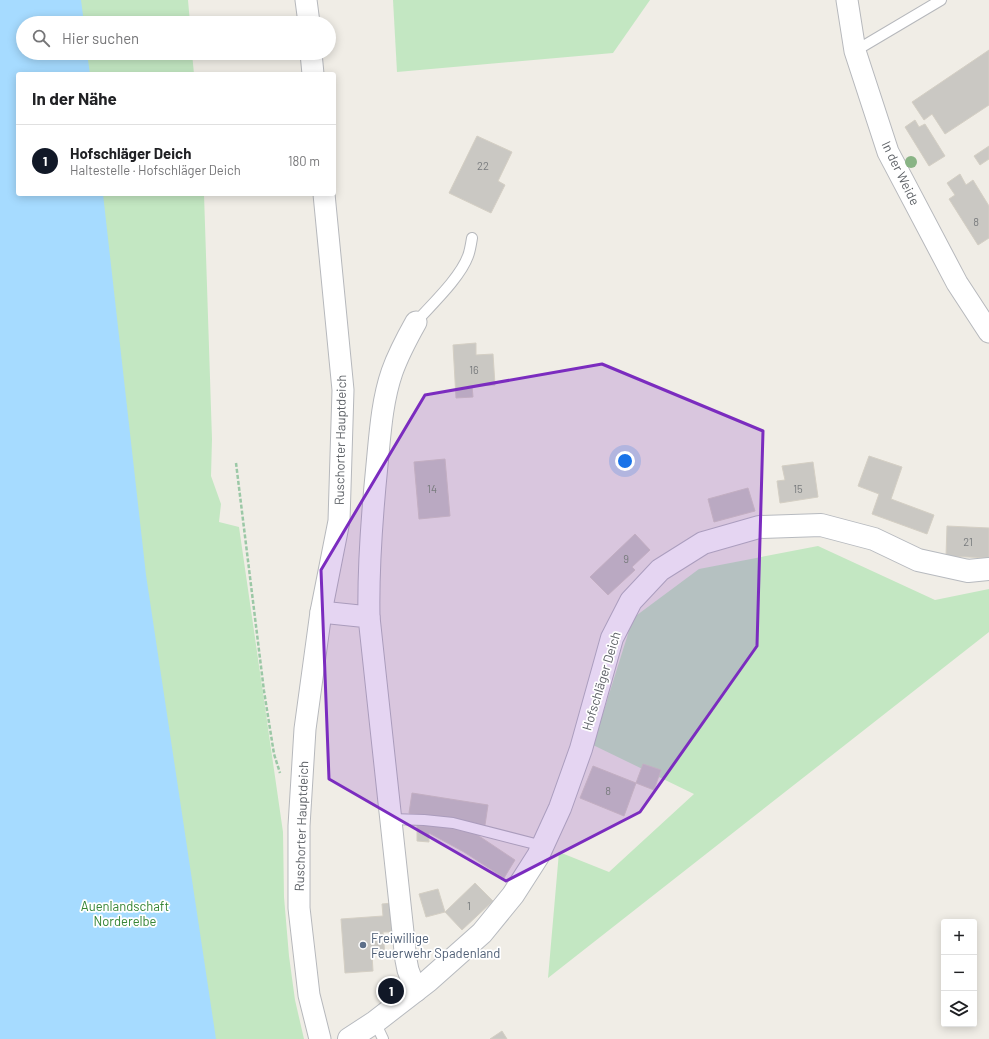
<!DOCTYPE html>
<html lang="de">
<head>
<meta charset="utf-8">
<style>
  body { margin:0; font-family:Barlow,sans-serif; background:#f2f2f2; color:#202124 }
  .controls { position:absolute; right:12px; bottom:12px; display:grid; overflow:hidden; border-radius:4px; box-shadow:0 2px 10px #0003 }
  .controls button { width:36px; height:36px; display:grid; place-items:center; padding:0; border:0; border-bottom:1px solid #e0e0e0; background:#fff; color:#202124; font:20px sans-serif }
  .you { position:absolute; left:625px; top:461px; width:14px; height:14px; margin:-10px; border:3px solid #fff; border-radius:50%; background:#1a73e8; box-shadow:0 0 0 6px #1a73e833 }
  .badge { display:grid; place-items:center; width:26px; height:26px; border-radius:50%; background:#111827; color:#fff; font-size:13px; font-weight:700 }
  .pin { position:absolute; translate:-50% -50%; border:2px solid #fff; box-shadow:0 1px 4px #0006 }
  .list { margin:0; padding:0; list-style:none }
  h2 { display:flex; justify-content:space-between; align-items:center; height:52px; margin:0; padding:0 16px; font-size:17px }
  h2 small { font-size:13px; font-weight:400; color:#757577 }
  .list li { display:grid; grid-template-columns:26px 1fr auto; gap:12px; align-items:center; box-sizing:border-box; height:72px; padding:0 16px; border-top:1px solid #e0e0e0 }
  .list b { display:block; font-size:15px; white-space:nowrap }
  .list p { margin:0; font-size:13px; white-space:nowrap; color:#757577 }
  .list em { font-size:13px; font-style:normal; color:#757577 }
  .icon { flex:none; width:22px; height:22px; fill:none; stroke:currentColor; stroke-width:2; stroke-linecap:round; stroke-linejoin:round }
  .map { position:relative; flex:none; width:989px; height:1039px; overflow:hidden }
  .search { position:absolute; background:#fff; box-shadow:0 2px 10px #0003; left:16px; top:16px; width:320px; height:44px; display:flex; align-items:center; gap:10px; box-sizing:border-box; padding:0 14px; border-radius:22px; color:#757577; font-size:15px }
  .panel { position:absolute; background:#fff; box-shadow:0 2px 10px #0003; left:16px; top:72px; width:320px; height:124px; border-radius:4px }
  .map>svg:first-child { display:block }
</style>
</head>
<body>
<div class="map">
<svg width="989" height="1039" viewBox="0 0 989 1039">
  <rect width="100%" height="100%" fill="#f0ede6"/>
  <g fill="#c3e7c2">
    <polygon points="0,0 188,0 190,23 23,23 23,53 192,53 194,74 18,74 18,194 204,194 212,439 211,476 221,504 219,522 239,527 283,832 284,897 289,956 295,1000 304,1039 0,1039"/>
    <polygon points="393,0 650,0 613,53 397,72"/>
    <polygon points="818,546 935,600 989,589 989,632 548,978 559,852 609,872 694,794 593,745 633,618 699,569"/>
  </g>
  <polygon fill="#a6dbff" points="0,0 81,0 84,23 23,23 23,53 87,53 90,74 18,74 18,194 103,194 146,575 216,1039 0,1039"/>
  <g fill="#cac8c3" stroke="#d4cfc4">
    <polygon points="989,50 989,105 945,134 932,114 924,120 912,102"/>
    <polygon points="915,120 919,127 925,124 945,156 929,166 905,127"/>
    <polygon points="477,136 512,152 498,181 505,185 491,213 449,193"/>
    <polygon points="989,146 989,159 980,165 974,156"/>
    <polygon points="960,174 966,185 973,180 989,206 989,238 978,245 949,199 955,195 947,183"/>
    <polygon points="476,343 476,355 493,354 495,385 472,386 473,397 456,398 453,345"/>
    <polygon points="869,456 902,467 891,499 934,515 927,534 872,514 879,494 858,486"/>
    <polygon points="445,459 450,516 419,519 414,462"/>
    <polygon points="813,462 818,497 780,503 777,481 785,480 782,466"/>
    <polygon points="748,488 755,511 714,522 708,499"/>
    <polygon points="947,526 989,528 989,558 946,556"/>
    <polygon points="635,534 650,550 632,567 635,570 608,595 590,577"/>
    <polygon points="643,764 661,770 654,790 636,783"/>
    <polygon points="593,766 636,783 624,816 580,798"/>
    <polygon points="412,793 488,805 485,825 409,813"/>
    <polygon points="435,825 476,834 515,860 504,878 464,852 429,833 429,842 417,841 417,826"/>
    <polygon points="475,883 493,901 462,930 445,912"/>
    <polygon points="438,889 445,912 426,917 419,894"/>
    <polygon points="392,903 393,932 383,932 385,955 372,955 373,971 345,973 341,919 383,916 382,904"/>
    <polygon points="502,1031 507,1039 490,1039"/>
  </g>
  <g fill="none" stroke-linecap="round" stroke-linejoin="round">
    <defs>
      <g id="lane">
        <polyline points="855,51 941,0"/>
        <path d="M 416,322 C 431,305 460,278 468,256 C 470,251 471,244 472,238"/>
        <polyline points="391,819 424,820 453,823 543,846"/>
        <polyline points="375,1022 383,1039"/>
      </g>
      <g id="street">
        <polyline points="306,0 309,23"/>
        <polyline points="847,0 855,51 888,152 957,283 989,332"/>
        <polyline points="311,53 313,74"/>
        <polyline points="321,612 369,617 406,960 408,970 416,991"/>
        <path d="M 369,617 C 368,566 372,515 377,465 C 380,434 382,401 392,372 C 398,355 407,338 416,322"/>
        <polyline points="320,1039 309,995 299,908 299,826 305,729 321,612 339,521 343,390 324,194"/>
      </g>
      <polyline id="secondary" points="349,1039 375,1022 428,981 482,933 513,895 538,856 560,808 581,749 612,638 631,601 660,570 703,543 759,527 821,525 874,539 918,560 968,571 989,569"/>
    </defs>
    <use href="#lane" stroke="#b6b8bc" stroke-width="12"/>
    <use href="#street" stroke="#b6b8bc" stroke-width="23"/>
    <use href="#secondary" stroke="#b7babf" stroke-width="24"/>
    <polyline stroke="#9bc8a6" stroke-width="2.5" stroke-dasharray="4 2" stroke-linecap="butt" points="236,463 264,691 274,754 280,773"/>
    <use href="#lane" stroke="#fff" stroke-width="10"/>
    <use href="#street" stroke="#fff" stroke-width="21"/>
    <use href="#secondary" stroke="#fff" stroke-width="22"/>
  </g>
  <circle fill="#89b485" cx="911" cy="162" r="6"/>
  <path fill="#7b2cbf" fill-opacity="0.2" stroke="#7b2cbf" stroke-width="3" stroke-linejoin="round" d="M 602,364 L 763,431 L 757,646 L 640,812 L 506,881 L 329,779 L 321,570 L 425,395 Z"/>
  <circle fill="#5c6f8a" stroke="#fff" stroke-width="1.5" cx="363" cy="945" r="4"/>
  <g text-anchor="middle" stroke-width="3.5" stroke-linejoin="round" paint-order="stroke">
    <g font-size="11" fill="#787b7d">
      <text x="483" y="170">22</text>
      <text x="976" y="226">8</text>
      <text x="474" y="374">16</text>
      <text x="432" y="493">14</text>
      <text x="798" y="493">15</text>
      <text x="968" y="546">21</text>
      <text x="626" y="563">9</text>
      <text x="608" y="795">8</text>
      <text x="469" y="910">1</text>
    </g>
    <g font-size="13" fill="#5d6166" stroke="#fff">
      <text transform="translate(901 173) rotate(64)" y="5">In der Weide</text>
      <text transform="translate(340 440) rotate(-89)" y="5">Ruschorter Hauptdeich</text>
      <text transform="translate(601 681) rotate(-73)" y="5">Hofschläger Deich</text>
      <text transform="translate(301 826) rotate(-88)" y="5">Ruschorter Hauptdeich</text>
    </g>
    <g font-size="13" fill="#358536" stroke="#fff">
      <text x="125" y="911">Auenlandschaft<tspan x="125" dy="15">Norderelbe</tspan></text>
    </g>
    <g font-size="13" fill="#4e5e75" stroke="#fff" text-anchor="start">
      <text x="371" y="943">Freiwillige<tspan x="371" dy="15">Feuerwehr Spadenland</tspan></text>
    </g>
  </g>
</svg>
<div class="controls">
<button>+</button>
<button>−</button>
<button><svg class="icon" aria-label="layers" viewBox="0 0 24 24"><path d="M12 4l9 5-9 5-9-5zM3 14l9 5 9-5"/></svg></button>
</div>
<div class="you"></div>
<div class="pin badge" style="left:391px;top:991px">1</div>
<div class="search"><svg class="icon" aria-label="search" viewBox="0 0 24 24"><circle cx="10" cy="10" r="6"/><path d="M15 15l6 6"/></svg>Hier suchen</div>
<section class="panel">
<h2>In der Nähe<small></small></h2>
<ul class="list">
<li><span class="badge">1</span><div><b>Hofschläger Deich</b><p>Haltestelle · Hofschläger Deich</p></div><em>180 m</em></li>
</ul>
</section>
</div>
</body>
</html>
